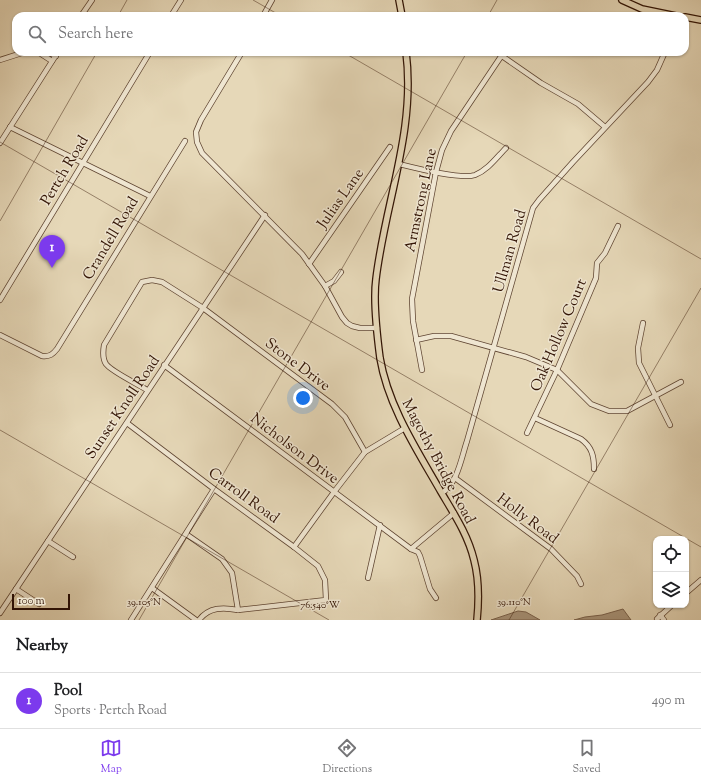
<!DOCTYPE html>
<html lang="en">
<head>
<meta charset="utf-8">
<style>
  body { margin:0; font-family:"Sorts Mill Goudy",serif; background:#f2f2f2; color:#202124 }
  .controls { position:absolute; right:12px; bottom:12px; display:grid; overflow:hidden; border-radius:8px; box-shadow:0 1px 3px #0004 }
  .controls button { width:36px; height:36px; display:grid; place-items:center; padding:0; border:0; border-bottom:1px solid #e0e0e0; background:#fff; color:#202124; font:20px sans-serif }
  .scale { position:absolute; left:12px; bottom:10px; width:58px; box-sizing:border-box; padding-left:4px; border:2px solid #321405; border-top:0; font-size:11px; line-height:14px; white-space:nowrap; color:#321405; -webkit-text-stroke:3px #efe6d1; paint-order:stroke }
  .you { position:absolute; left:303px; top:398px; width:14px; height:14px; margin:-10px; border:3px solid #fff; border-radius:50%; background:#1a73e8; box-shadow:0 0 0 6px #1a73e833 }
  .badge { display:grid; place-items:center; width:26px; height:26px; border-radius:50%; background:#7c3aed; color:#fff; font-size:13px; font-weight:700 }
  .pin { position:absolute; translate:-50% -33px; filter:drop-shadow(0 1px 2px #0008) }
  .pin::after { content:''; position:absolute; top:21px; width:14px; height:12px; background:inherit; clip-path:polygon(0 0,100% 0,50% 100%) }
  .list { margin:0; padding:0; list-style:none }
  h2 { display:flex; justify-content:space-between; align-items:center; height:52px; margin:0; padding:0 16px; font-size:17px }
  h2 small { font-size:13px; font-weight:400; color:#757577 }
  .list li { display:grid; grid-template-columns:26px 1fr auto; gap:12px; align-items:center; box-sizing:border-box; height:56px; padding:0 16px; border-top:1px solid #e0e0e0 }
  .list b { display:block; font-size:15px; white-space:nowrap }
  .list p { margin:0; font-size:13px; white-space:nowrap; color:#757577 }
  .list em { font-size:13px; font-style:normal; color:#757577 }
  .icon { flex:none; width:22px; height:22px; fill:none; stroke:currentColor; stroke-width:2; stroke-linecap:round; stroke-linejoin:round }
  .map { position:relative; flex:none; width:701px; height:620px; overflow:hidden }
  .search { position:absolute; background:#fff; box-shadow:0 1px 3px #0004; left:12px; right:12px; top:12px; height:44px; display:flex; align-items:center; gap:10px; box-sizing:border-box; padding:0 14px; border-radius:12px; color:#757577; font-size:15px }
  .sheet { height:108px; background:#fff }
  nav { display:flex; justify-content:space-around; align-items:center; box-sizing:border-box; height:56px; border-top:1px solid #e0e0e0; background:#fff; font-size:11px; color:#757577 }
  nav a { display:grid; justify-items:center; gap:2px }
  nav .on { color:#7c3aed }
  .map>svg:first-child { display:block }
</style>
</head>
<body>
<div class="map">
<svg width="701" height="620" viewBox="0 0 701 620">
  <rect width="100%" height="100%" fill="#e6d8b8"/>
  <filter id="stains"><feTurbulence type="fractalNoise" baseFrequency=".005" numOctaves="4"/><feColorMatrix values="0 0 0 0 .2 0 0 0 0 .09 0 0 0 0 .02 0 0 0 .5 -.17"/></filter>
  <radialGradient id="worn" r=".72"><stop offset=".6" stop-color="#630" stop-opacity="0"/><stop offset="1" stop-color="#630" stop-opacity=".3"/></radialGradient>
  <g fill="#a9957b" stroke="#79614c">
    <polygon points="623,609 631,620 574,620 585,617 602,615"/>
    <polygon points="518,611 526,612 540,620 491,620"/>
  </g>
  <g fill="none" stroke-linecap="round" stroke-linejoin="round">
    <defs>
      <g id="minor">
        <polyline points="81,16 92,0"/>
        <polyline points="171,16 181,0"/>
        <polyline points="263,16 272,0"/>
        <polyline points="38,52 52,61"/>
        <polyline points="47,52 56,56"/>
        <polyline points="242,52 201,120 196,132 197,142 202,153 302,254 325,286 342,317 347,323 352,326 360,328 377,328"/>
        <polyline points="502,56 541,83 578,104 605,127"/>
        <polyline points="0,60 25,52"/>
        <polyline points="10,127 150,196"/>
        <polyline points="0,143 58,52"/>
        <path d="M 399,164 C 415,168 461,180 475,175 C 488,170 497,157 506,148"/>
        <polyline points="309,264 390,147"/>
        <polyline points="325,286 334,281 341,272"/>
        <polyline points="0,300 150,52"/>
        <polyline points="643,323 638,348 639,363 670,425"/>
        <path d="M 0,335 L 42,356 C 50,357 53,354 57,349 L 185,141"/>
        <polyline points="416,340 434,336 451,336 526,357 557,370 591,404 609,411 627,411 681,382"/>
        <polyline points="164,365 411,549"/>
        <polyline points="422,370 413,321 412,299 436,172 442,150 451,131 504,52"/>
        <path d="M 147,390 C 138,384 112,372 106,364 C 102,358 103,351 104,345 L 142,282 L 152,280 L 162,282 L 203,308 L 332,404 L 345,417 L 365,452"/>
        <path d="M 535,418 L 581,439 C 592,447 594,456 594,469"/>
        <path d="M 127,423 L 214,489 L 294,547 L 318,566 L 325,580 L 326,600 L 238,610 C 223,607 209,607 199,620"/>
        <polyline points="527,433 557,370 596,278 597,263 605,253 618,226"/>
        <polyline points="455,478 551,549 577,576 581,584"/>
        <path d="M 442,493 C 458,482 461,459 467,441 L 533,208 L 539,200 L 573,162 L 648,82 L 657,70 L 665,52"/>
        <polyline points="186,534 222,559 232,573 238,610"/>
        <polyline points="48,541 73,557"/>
        <polyline points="294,547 334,492 365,452 405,428"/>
        <polyline points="368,578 380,525"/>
        <polyline points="152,588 196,620"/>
        <polyline points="16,589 39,604"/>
        <polyline points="686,593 701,580"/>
        <polyline points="436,598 430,589 420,556 418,552 411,549 454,513"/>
        <polyline points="0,613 265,215"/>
        <polyline points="660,615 664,620"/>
        <polyline points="657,619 672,605"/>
        <polyline points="131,620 214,489"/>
      </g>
      <g id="major">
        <polyline points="399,0 402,16"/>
        <polyline points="622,0 642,9 676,16"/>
        <polyline points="685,17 701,20"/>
        <path d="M 406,52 C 416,130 385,203 376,279 C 373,301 377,335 380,358 C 388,406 417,450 441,492 C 454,514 468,535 474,560 C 479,579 479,600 477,620"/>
      </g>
    </defs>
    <use href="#minor" stroke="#5f4532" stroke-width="6"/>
    <use href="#major" stroke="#321405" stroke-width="8"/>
    <use href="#minor" stroke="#efe6d1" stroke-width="4.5"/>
    <use href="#major" stroke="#e6d8b8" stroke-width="5.5"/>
  </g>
  <path fill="none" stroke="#321405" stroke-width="1" stroke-opacity="0.45" d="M 253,0 L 281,16M 118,16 L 127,0M 488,16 L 497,0M 343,52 L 701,259M 0,142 L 701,547M 0,221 L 97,52M 0,430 L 329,620M 139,620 L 467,52M 509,620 L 701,288"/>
  <g text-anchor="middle" stroke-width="3" stroke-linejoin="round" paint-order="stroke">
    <g font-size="15" fill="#321405" stroke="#efe6d1">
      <text transform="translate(64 170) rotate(-59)" y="5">Pertch Road</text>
      <text transform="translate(340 198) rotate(-55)" y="5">Julias Lane</text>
      <text transform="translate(420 200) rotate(-78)" y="5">Armstrong Lane</text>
      <text transform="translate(110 238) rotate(-59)" y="5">Crandell Road</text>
      <text transform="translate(509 251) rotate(-74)" y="5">Ullman Road</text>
      <text transform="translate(558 335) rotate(-67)" y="5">Oak Hollow Court</text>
      <text transform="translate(298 364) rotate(37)" y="5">Stone Drive</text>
      <text transform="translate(122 407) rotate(-56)" y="5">Sunset Knoll Road</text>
      <text transform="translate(295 448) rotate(37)" y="5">Nicholson Drive</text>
      <text transform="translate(439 461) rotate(62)" y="5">Magothy Bridge Road</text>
      <text transform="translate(244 495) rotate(36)" y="5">Carroll Road</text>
      <text transform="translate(528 518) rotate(37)" y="5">Holly Road</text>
    </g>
  </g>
  <g font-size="10" text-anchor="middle" fill="#321405" stroke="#efe6d1" stroke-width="3" stroke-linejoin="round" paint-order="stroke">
    <text x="144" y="605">39.105°N</text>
    <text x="514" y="605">39.110°N</text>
    <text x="320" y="608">76.540°W</text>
  </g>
  <rect width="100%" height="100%" filter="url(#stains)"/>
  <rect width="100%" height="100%" fill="url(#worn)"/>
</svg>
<div class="controls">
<button><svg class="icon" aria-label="locate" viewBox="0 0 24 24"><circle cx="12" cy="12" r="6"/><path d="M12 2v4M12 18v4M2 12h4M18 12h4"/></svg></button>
<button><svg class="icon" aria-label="layers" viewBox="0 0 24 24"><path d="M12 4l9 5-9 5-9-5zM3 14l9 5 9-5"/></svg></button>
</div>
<div class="scale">100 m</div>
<div class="you"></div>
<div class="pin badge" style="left:52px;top:268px">1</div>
<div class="search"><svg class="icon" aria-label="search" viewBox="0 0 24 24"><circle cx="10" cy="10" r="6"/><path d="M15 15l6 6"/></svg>Search here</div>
</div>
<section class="sheet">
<h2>Nearby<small></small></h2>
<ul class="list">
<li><span class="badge">1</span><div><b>Pool</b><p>Sports · Pertch Road</p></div><em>490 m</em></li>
</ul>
</section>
<nav>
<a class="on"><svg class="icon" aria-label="map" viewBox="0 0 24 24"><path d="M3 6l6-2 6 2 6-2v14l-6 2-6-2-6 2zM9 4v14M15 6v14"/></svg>Map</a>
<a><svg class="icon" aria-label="directions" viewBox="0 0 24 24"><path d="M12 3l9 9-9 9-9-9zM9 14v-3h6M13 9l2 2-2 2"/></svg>Directions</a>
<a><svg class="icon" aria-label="saved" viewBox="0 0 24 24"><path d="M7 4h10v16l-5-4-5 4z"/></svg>Saved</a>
</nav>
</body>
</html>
